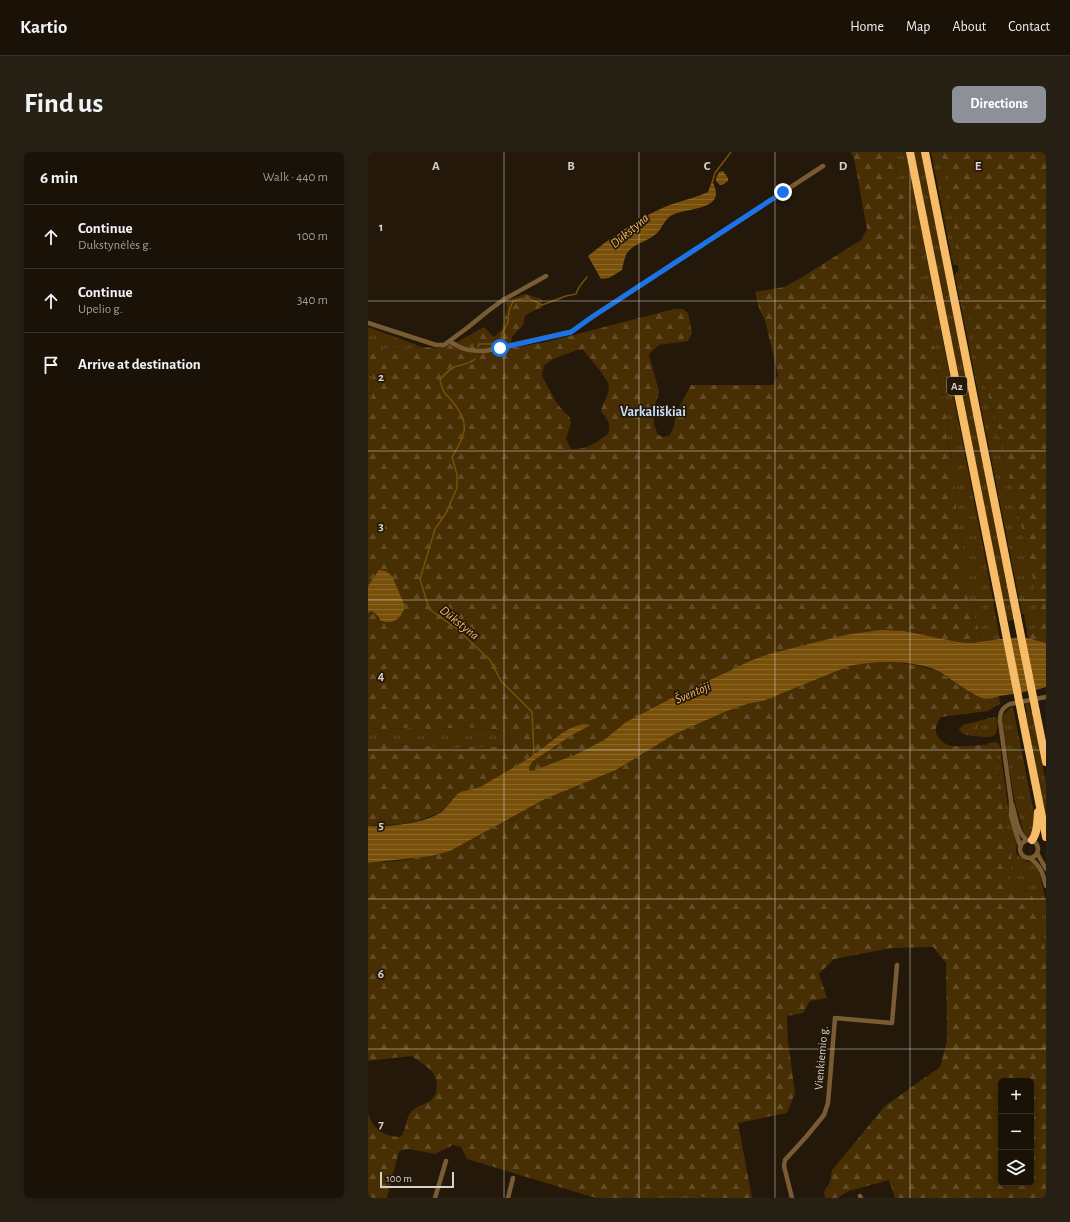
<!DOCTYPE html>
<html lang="en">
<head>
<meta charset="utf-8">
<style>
  body { margin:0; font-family:"Alegreya Sans",sans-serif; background:#272015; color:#f1f3f6 }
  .controls { position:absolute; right:12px; bottom:12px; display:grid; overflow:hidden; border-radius:6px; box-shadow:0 2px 10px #0003 }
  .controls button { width:36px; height:36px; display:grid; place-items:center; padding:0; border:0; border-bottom:1px solid #383228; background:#1a1207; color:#f1f3f6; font:20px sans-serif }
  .scale { position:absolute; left:12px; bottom:10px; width:74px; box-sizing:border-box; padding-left:4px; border:2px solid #d7d0c6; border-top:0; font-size:11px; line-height:14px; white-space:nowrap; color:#d7d0c6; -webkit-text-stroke:3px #231809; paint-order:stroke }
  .stop { position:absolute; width:12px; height:12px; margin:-9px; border:3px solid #1a73e8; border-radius:50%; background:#fff }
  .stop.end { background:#1a73e8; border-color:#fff; box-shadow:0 1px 4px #0008 }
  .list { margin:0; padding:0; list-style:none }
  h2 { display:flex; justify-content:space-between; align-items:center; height:52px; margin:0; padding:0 16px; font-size:17px }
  h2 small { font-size:13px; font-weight:400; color:#9f9e9b }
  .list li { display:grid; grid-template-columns:26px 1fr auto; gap:12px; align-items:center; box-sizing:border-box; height:64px; padding:0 16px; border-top:1px solid #383228 }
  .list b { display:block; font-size:15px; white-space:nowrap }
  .list p { margin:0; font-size:13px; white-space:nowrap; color:#9f9e9b }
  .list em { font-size:13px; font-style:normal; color:#9f9e9b }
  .icon { flex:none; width:22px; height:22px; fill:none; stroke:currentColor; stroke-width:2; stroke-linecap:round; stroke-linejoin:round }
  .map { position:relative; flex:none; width:678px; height:1046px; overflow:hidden; border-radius:6px }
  header { display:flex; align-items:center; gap:24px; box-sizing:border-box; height:56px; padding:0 20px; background:#1a1207; border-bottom:1px solid #383228 }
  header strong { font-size:19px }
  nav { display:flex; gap:22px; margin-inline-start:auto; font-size:14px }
  .intro { display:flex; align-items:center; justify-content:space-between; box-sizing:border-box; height:96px; padding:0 24px }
  h1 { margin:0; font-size:28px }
  .button { padding:10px 18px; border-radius:6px; background:#8c9099; color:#fff; font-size:14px; font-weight:700 }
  main { display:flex; gap:24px; padding:0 24px }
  aside { flex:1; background:#1a1207; border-radius:6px; box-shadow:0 2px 10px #0003 }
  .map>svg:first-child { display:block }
</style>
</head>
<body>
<header>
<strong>Kartio</strong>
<nav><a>Home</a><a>Map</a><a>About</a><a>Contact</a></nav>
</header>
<div class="intro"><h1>Find us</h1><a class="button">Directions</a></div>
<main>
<aside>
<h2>6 min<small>Walk · 440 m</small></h2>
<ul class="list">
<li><svg class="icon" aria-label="ahead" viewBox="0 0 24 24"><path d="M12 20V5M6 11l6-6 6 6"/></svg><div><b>Continue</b><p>Dukstynėlės g.</p></div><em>100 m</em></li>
<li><svg class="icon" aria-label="ahead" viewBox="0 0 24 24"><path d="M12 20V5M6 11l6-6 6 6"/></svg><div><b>Continue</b><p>Upelio g.</p></div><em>340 m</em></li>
<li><svg class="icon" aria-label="arrive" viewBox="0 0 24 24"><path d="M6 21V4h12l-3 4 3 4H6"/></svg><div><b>Arrive at destination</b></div></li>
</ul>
</aside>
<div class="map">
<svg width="678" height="1046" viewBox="0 0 678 1046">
  <defs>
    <pattern id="grass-tufts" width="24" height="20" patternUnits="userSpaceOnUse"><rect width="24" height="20" fill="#482e03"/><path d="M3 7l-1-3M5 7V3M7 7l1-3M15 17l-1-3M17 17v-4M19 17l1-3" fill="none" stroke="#624b26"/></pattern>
    <pattern id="forest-firs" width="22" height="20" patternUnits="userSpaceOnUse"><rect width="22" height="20" fill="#482e03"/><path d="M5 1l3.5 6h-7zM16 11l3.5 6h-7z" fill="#624b26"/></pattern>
    <pattern id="water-rules" width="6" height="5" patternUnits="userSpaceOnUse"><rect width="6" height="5" fill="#78500a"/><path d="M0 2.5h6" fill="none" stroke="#8a682c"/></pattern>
  </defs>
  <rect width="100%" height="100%" fill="#231809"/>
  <g fill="url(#grass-tufts)">
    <polygon points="525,0 538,0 620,420 632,487 614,490 609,471 599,444 596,427 596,407 589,365 584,304 579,288 581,277 551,115"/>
    <polygon points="546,0 553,0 645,464 645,468 640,469 639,464 638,464"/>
    <polygon points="563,0 573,0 582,43 590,113 586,113 584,108"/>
    <polygon points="591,118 616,232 623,251 631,281 638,322 643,328 673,464 668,476 662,482 660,487 656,462 654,462 587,124 588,121"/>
    <polygon points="0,175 54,195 22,198 9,195 0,187"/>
    <polygon points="0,205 6,210 7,216 3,228 4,248 0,252"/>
    <polygon points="661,551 663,560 664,560 678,631 678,670 658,562 659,562 657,552"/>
    <path d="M 645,555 L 666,661 L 667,667 L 664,683 L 661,685 L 658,684 L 656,681 L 646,647 L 635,574 C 634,565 636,559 645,555 Z"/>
    <path d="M 626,565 L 629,567 C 631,587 625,586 607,584 L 610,572 L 625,568 L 622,566 Z"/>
    <path d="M 54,575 L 59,577 C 87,577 118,572 143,585 L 140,594 L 125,595 L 101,595 L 80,597 L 71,595 L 27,592 L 0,587 L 0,576 L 16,577 Z"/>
    <polygon points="627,590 630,591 632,594 641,663 643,674 649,689 648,699 649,703 658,709 664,710 671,718 678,751 678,807 676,790 667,748 660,739 647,736 641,733 644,698 638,675 629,605 624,594 617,592"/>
    <polygon points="307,1040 340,1046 257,1046"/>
  </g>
  <g fill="url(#forest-firs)" fill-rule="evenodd">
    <path d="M 483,0 L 525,0 L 551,115 L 581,277 L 579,288 L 585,310 L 589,365 L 596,407 L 596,427 L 599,444 L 609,471 L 614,490 L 604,491 L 590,490 L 536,479 L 442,492 L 401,502 L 362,518 L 258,570 L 236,588 L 209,602 L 163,620 L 161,618 L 161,615 L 165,609 L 204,583 L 221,574 L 196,580 L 149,614 L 110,636 L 97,638 L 86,645 L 78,656 L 71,661 L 50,669 L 33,672 L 0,674 L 0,587 L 27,592 L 71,595 L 80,597 L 101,595 L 125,595 L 140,594 L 143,585 C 118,571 86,577 59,577 L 54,575 L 16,577 L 0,576 L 0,461 L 3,459 L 8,462 L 10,467 L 37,454 L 31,440 L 0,434 L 0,252 L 4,248 L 3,228 L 7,216 L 6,210 L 0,205 L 0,187 L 9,195 L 22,198 L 54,195 L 71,196 L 91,189 L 116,175 L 126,185 L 135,176 L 139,155 L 137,149 L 157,142 L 174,147 L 174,155 L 157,163 L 155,173 L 144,185 L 143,190 L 149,195 L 178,190 L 306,157 L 315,157 L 320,161 L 324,181 L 320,189 L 291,193 L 281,202 L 291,240 L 287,253 L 286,272 L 290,283 L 296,285 L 302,283 L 306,274 L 308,261 L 323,233 L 405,233 L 410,223 L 397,168 L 391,156 L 387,140 L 416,135 L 431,127 L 493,88 L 499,77 L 486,6 ZM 209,198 L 215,198 C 220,204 241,228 241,234 C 241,242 236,250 233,258 C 238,269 244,269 240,282 C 227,291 219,298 203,297 L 198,287 L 203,271 L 201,264 L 196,260 L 188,250 L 174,224 L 176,214 L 183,208 Z"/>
    <polygon points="573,0 678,0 678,491 660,487 662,482 668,476 673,464 643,328 638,322 631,281 623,251 616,232 600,161 590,113 582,43"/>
    <path d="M 506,510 L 525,510 L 548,513 L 569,519 L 613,546 L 622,547 L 631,544 L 632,552 L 620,559 L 573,565 C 569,572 565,577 570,585 C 581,602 607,590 624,594 L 629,605 L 638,675 L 644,698 L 641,733 L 647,736 L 660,739 L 667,748 L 676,790 L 678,807 L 678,1046 L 527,1046 L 521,1028 L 481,1039 L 469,1046 L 457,1046 L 456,1040 L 462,1030 L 464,1018 L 517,954 L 572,915 L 579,889 L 578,811 L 565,795 L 524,796 L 466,807 L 451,822 L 459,846 L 442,849 L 435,861 L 419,864 L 420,889 L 427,941 L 419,961 L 370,971 L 384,1046 L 340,1046 L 307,1040 L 257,1046 L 228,1046 L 99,1007 L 93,995 L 85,993 L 67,1002 L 41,997 L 31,999 L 19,1046 L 0,1046 L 0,961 C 5,978 16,984 32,985 C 39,979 37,967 43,960 C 47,954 56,953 62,949 C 70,943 71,929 65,921 C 62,916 48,907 43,904 L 0,909 L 0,711 L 30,709 L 82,699 L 177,647 L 248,618 L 307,582 L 359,559 L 379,552 L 395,549 L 479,515 L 492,512 ZM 633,929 L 663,929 L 663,1031 L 633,1031 Z"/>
    <path d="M 622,566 L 625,568 L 625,572 C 619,574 616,571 610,572 L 607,584 C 601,583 594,584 591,577 L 595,573 Z"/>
  </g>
  <g fill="url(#water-rules)">
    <polygon points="355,19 360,26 360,29 356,32 352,33 348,29 348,26 351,20"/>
    <path d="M 344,29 C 361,59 319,55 304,63 C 297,67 295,74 290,80 C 281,90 264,91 258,103 C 256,108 255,113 254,118 L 241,126 L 233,127 L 220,104 C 241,87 265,70 290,58 C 306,50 324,47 340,40 Z"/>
    <path d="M 11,418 L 18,419 L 24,424 L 37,454 C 36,460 30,469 23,470 C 20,470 16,470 13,469 L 8,462 L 3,459 L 0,461 L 0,434 Z"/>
    <path d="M 513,478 L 536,479 L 590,490 L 604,491 L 632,487 L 655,485 L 678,491 L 678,535 C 663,540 647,541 632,544 C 624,546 622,548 613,546 C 604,541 595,536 587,530 C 581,527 575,521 568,518 C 543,508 505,508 479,515 L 395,549 L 379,552 L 359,559 L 307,582 L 248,618 L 177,647 L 82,699 L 63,704 L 0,711 L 0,674 C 21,675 53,672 72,661 C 80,656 83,647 91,641 C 98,637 106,638 114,634 C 125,627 137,621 148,614 C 164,605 178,593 193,582 C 200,577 213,571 221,573 L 221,574 L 204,583 L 165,609 L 161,615 L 161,618 L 164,619 L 209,602 L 236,588 L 258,570 L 306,545 L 382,509 L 401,502 L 477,483 Z"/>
  </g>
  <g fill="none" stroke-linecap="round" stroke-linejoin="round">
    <g stroke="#78500a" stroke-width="1.5">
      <polyline points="344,31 347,21 363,0"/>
      <path d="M 110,195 L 111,192 L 123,192 L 133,189 L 134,182 L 140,170 L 141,159 L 145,149 C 159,145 161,146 174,153 L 198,144 L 208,142 L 211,135 L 219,125"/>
      <path d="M 107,207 C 99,213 95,212 86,215 C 80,218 76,223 72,228 C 75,241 76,240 84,249 C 103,272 98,281 84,305 L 89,323 L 89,336 L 78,361 L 67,377 L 52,427 L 61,457 L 88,476 L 122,508 L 133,529 L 164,560 L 166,602 L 165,603"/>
    </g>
    <g stroke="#795c33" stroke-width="4.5">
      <polyline points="0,171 68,193 76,193 99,176 120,159 135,148 178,124"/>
      <path d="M 82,189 C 93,198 103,199 117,199 L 203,180 L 224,165 L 455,14"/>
      <path d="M 644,652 C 648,664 649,681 659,688"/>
      <circle cx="661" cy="697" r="9"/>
      <path d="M 652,693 L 646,675 L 643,664 L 643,649 L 632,569 C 632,560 634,556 642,552 L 678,545"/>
      <polyline points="669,701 678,717"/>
      <path d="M 662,706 C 673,714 675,722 678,734"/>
      <polyline points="492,1044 493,1046"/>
      <polyline points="67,1046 78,1009"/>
      <polyline points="140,1046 145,1026"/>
      <polyline points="424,1046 416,1014 417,1008 438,985 456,963 460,951 467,866 524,871 529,813"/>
    </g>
    <g stroke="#f7bc67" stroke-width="8">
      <polyline points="542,0 635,467"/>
      <polyline points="557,0 649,464"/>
      <polyline points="668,560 678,610"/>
      <polyline points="654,564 678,685"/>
      <path d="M 664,688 C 670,681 669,670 670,660"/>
    </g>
    <g stroke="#f7bc67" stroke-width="8">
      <polyline points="649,464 668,560"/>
      <polyline points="635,467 654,564"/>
    </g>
  </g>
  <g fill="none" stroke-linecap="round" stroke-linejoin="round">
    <polyline stroke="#1a73e8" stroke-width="5" points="132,196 203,180 224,165 415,40"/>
  </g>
  <path fill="none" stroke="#d7d0c6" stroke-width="1" stroke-opacity="0.55" d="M 136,0 L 136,1046M 271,0 L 271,1046M 407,0 L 407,1046M 542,0 L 542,1046M 0,149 L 678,149M 0,299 L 678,299M 0,448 L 678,448M 0,598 L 678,598M 0,747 L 678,747M 0,897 L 678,897"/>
  <g text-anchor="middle" stroke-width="3.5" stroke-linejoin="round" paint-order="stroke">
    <rect fill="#231809" stroke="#a1998d" stroke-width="1" x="579" y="225" width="20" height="18" rx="3"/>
    <g font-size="11" font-weight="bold" fill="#d7d0c6">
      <text x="589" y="238">A2</text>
    </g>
    <g font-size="12" fill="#d7d0c6" stroke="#231809">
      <text transform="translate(453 906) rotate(-85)" y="4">Vienkiemio g.</text>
    </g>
    <g font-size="13" font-style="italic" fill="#f5b963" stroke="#231809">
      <text transform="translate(261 78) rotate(-40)" y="5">Dūkstyna</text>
      <text transform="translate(92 470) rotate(39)" y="5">Dūkstyna</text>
      <text transform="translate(324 540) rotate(-23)" y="5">Šventoji</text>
    </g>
    <g font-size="14" font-weight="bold" fill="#cbdef7" stroke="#231809">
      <text x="285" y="264">Varkališkiai</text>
    </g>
  </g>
  <g font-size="13" text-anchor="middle" font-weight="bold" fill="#d7d0c6" stroke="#231809" stroke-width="3.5" stroke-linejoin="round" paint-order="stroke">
    <text x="68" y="18">A</text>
    <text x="203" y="18">B</text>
    <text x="339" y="18">C</text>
    <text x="475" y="18">D</text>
    <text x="610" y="18">E</text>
    <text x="13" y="79">1</text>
    <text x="13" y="229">2</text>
    <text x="13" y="378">3</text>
    <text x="13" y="528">4</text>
    <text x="13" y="677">5</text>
    <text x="13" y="826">6</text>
    <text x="13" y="976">7</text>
  </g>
</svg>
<div class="controls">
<button>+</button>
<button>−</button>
<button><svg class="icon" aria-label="layers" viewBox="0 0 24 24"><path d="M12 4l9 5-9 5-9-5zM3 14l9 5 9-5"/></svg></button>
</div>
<div class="scale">100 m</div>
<div class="stop" style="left:132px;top:196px"></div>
<div class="stop end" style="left:415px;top:40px"></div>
</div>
</main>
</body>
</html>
